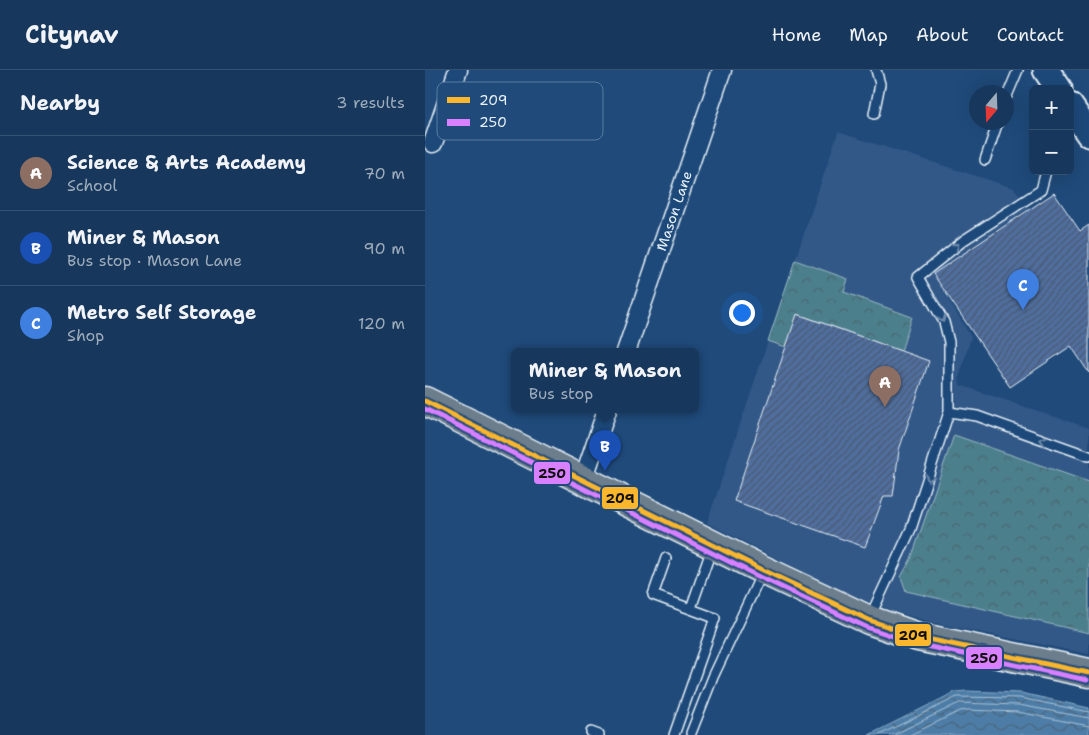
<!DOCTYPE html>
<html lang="en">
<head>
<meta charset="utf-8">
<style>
  body { margin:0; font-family:"Shantell Sans",sans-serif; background:#244365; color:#f1f3f6 }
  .controls { position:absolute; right:15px; top:15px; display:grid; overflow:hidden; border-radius:8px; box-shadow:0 5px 20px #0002 }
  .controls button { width:45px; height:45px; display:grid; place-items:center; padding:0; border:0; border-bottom:1px solid #365272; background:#17385c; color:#f1f3f6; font:25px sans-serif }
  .compass { position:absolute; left:544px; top:15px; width:45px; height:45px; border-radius:50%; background:#17385c; box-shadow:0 5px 20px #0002; rotate:199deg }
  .you { position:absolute; left:316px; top:242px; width:18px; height:18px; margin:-12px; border:4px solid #fff; border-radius:50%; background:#1a73e8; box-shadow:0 0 0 8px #1a73e833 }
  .badge { display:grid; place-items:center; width:32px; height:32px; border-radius:50%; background:#ff9aa2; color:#fff; font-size:16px; font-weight:700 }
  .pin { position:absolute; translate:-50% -41px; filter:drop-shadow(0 1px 2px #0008) }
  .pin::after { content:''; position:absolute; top:26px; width:18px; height:15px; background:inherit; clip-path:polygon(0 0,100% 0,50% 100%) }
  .popup { position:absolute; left:86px; top:278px; width:188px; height:65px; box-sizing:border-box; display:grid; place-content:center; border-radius:8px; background:#17385c; filter:drop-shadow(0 1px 4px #0005); font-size:16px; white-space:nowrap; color:#9eacbb }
  .popup b { font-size:19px; color:#f1f3f6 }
  .popup::after { content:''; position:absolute; left:50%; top:100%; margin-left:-10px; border:10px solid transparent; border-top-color:#17385c }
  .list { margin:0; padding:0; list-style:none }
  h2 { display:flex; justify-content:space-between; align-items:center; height:65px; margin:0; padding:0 20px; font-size:21px }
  h2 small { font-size:16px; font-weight:400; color:#9eacbb }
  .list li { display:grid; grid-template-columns:32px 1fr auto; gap:15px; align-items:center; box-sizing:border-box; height:75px; padding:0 20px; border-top:1px solid #365272 }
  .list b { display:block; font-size:19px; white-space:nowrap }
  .list p { margin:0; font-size:16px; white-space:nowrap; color:#9eacbb }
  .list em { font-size:16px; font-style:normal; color:#9eacbb }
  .map { position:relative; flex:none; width:664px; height:665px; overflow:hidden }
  header { display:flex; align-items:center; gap:30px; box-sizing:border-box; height:70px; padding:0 25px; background:#17385c; border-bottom:1px solid #365272 }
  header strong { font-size:24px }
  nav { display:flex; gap:28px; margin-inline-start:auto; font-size:18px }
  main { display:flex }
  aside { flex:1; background:#17385c }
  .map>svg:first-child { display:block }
</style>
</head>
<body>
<header>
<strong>Citynav</strong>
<nav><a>Home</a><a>Map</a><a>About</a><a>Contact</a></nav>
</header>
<main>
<aside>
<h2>Nearby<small>3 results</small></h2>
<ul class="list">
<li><span class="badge" style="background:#8d6e63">A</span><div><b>Science &amp; Arts Academy</b><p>School</p></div><em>70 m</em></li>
<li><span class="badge" style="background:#1a4fb4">B</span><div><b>Miner &amp; Mason</b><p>Bus stop · Mason Lane</p></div><em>90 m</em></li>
<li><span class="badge" style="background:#3f7fe0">C</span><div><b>Metro Self Storage</b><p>Shop</p></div><em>120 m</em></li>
</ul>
</aside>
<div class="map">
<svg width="664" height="665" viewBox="0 0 664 665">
  <defs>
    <pattern id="forest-crowns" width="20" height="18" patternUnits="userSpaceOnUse" patternTransform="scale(1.25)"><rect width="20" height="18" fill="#4c7f8c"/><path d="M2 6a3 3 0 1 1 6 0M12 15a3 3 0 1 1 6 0" fill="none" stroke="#49666e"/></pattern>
    <pattern id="water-waves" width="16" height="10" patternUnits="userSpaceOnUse" patternTransform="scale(1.25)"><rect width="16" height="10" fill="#4e7da7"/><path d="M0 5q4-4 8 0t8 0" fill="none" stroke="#4a657d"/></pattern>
    <pattern id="building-hatch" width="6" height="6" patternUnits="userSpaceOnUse" patternTransform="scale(1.25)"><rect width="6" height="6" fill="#506e9e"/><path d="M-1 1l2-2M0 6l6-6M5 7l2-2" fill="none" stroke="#4a5970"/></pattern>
  </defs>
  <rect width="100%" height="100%" fill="#1f4a7a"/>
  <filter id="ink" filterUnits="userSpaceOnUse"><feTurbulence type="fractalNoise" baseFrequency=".02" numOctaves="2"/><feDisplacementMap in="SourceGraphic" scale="10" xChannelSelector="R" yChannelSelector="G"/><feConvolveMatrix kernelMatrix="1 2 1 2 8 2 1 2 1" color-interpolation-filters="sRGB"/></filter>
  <g filter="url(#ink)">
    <polygon fill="#325887" points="413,62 589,118 605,139 508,204 546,267 534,308 535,315 664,358 664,584 514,554 467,541 421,523 282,453"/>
    <g fill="url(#forest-crowns)" stroke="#9ab8c2">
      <polygon points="370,190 423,209 419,222 487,247 476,281 373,244 361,277 343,271"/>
      <polygon points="529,365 664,412 664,563 481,521 476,507 486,489"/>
    </g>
    <polygon fill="url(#water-waves)" stroke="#8cabc7" points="542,621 596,623 664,638 664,665 444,665 530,622"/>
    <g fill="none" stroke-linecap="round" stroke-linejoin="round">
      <g stroke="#aac3d8" stroke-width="1">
        <polyline points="454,665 532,627 595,628 664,642"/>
        <polyline points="468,665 534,633 594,635 664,648"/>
        <polyline points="485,665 535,641 542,640 593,642 664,656"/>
      </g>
    </g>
    <g fill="url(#building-hatch)" stroke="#e8f1f8">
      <polygon points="629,123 655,161 664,155 664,303 646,276 585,317 508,204"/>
      <polygon points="372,244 504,291 474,380 468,426 459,426 440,477 309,431"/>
    </g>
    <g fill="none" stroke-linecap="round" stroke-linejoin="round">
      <defs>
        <g id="lane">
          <polyline points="582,26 593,0"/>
          <polyline points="449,44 455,14 451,0"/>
          <polyline points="560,90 573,52"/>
          <polyline points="524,342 552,346 664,386"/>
          <polyline points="241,488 228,525 290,548 249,665"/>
          <polyline points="266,538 287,478"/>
          <polyline points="445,547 486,459 524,342 524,272 519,252 493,207 539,170 616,120 621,101"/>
          <polyline points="166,662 174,665"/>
          <polyline points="266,663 288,607 337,503"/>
        </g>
        <g id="street">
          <polyline points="8,73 33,0"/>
          <path id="s1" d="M 201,282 L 297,0"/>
          <polyline points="158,410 182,340"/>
        </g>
        <g id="secondary">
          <polyline points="621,0 634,19"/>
          <polyline points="645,36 664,64"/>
        </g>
        <polyline id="primary" points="0,331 338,500 444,550 493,567 664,603"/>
      </defs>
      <use href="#lane" stroke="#e8f1f8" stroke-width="12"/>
      <use href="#street" stroke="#e8f1f8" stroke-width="21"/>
      <use href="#secondary" stroke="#e8f1f8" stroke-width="29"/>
      <use href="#primary" stroke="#e8f1f8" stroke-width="31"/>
      <use href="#lane" stroke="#1f4a7a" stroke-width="9"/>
      <use href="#street" stroke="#1f4a7a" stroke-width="18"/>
      <use href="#secondary" stroke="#1f4a7a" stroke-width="25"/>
      <use href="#primary" stroke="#6c7d8c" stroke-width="28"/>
      <defs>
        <polyline id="bus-1" points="0,331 338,500 444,550 493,567 664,603"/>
        <polyline id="bus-2" points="0,339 335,507 441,557 491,574 662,610"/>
      </defs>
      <use href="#bus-1" stroke="#1f4a7a" stroke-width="9"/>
      <use href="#bus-2" stroke="#1f4a7a" stroke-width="9"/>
      <use href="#bus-1" stroke="#fab62d" stroke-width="5"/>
      <use href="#bus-2" stroke="#d880ff" stroke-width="5"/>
    </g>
    <defs><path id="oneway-chevron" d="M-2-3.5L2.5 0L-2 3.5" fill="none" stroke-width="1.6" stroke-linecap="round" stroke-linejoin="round" transform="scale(1.25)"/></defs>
    <g stroke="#6f8dac">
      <use href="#oneway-chevron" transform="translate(531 176) rotate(-39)"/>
      <use href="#oneway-chevron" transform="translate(517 249) rotate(68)"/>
      <use href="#oneway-chevron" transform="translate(618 370) rotate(-161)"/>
      <use href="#oneway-chevron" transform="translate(504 408) rotate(109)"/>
    </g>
  </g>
  <g text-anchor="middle" stroke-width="4.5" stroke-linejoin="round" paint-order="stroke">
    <g font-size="14" fill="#e8f1f8" stroke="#1f4a7a">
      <text dy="5" stroke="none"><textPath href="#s1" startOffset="149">Mason Lane</textPath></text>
    </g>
  </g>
  <rect x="12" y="12" width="166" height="58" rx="8" fill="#1f4a7a" stroke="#5b7ca0" stroke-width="1"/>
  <rect x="22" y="27" width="23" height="6" fill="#fab62d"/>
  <rect x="22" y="49" width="23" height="7" fill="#d880ff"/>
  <g font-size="14" fill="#e8f1f8">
    <text x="54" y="35">209</text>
    <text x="54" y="57">250</text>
  </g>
  <g stroke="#1f4a7a" stroke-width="2">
    <rect x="108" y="391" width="38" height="24" rx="5" fill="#d880ff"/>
    <rect x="176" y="416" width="38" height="24" rx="5" fill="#fab62d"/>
    <rect x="469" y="553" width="38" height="24" rx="5" fill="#fab62d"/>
    <rect x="540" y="576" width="38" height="24" rx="5" fill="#d880ff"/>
  </g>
  <g font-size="14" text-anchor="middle" font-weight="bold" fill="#111">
    <text x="127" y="408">250</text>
    <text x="195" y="433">209</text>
    <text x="488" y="570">209</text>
    <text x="559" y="593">250</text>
  </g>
</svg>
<div class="controls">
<button>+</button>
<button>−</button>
</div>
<svg class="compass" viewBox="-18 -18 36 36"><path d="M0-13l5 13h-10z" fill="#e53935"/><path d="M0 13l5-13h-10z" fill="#9eacbb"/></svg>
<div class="you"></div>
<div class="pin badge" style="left:460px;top:337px;background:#8d6e63">A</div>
<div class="pin badge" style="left:180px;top:401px;background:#1a4fb4">B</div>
<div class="popup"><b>Miner &amp; Mason</b>Bus stop</div>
<div class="pin badge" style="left:598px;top:240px;background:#3f7fe0">C</div>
</div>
</main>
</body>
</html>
